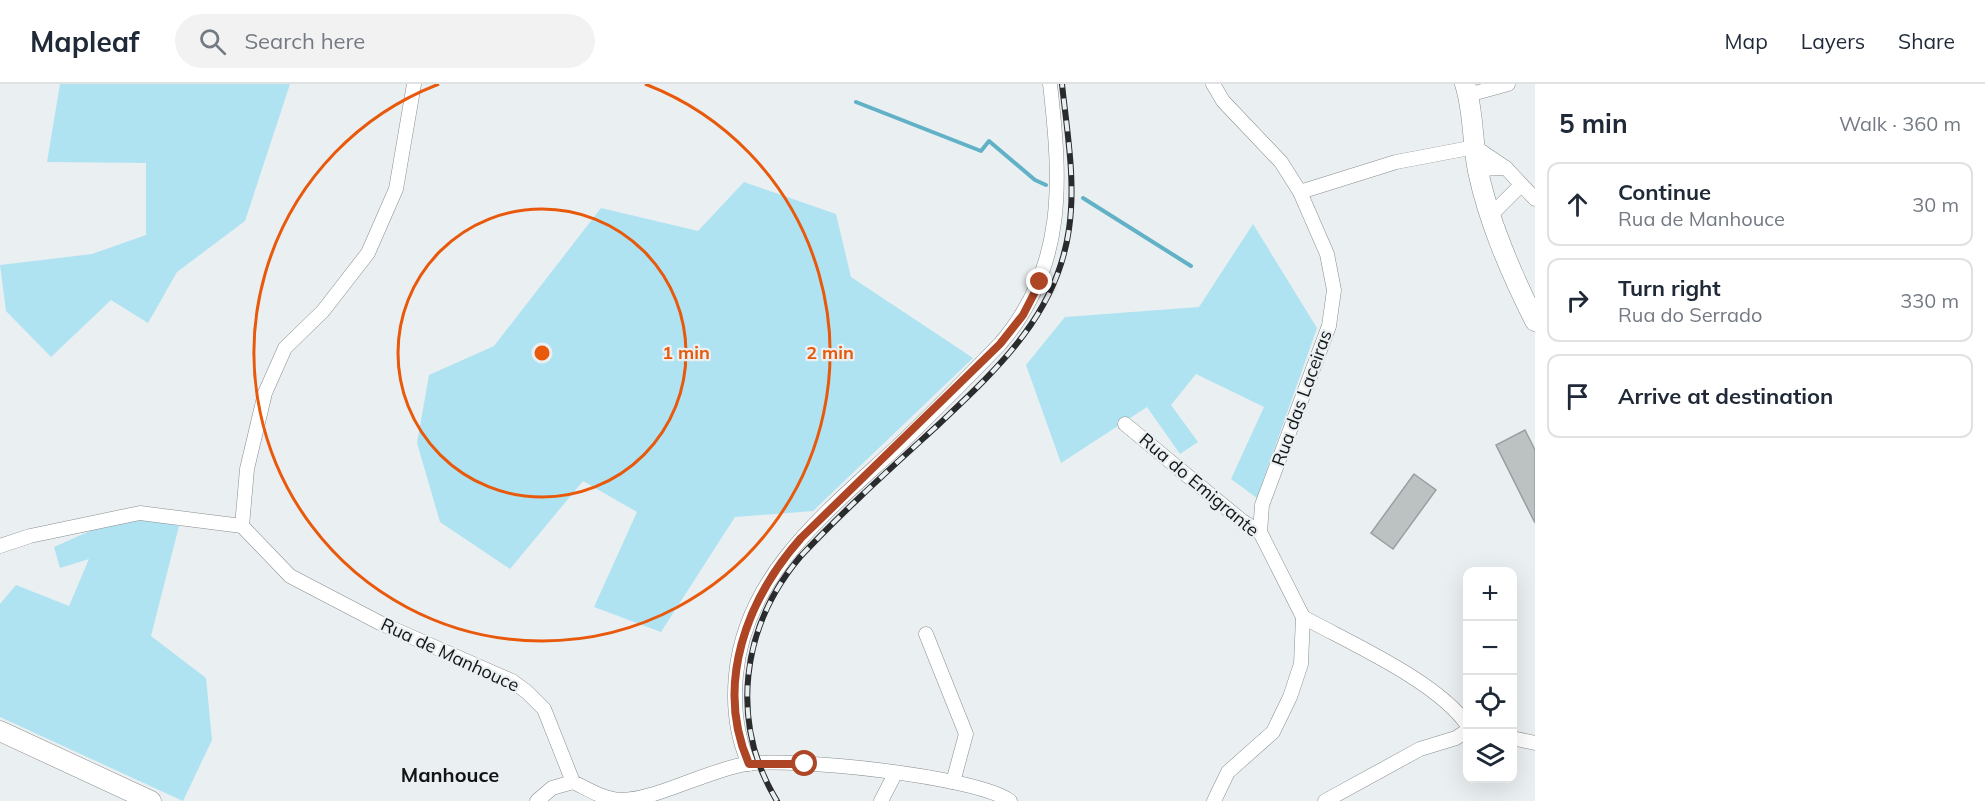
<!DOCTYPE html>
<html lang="en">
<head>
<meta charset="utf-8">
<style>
  body { margin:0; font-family:Mulish,sans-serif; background:#f2f2f3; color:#1f2937 }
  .controls { position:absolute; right:18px; bottom:18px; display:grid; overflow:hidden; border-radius:12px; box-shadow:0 6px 24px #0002 }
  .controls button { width:54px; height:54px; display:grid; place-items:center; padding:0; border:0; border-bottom:2px solid #e0e1e3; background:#fff; color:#1f2937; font:30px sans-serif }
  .stop { position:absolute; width:18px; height:18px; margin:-14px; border:4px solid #ae4626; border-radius:50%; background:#fff }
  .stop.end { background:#ae4626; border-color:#fff; box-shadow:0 2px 6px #0008 }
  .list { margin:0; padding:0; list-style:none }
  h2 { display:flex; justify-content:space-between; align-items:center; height:78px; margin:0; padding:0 24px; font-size:26px }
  h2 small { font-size:20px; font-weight:400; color:#747a83 }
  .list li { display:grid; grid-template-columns:39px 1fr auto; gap:18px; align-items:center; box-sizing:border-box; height:84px; margin:0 12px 12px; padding:0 12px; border:2px solid #e0e1e3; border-radius:12px }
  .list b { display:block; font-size:22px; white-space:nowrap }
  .list p { margin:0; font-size:20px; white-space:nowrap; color:#747a83 }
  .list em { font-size:20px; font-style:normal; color:#747a83 }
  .icon { flex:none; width:33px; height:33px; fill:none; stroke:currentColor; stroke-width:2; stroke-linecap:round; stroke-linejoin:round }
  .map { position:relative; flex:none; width:1535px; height:717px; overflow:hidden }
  header { display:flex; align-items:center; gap:36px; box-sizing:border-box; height:84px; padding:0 30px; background:#fff; border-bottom:2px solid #e0e1e3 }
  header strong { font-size:28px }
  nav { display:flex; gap:33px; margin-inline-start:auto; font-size:21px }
  .search { width:420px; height:54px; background:#f2f2f3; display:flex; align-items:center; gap:15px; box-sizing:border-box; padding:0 21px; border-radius:33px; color:#747a83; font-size:22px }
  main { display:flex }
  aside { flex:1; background:#fff }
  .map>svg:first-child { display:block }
</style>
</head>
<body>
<header>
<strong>Mapleaf</strong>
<div class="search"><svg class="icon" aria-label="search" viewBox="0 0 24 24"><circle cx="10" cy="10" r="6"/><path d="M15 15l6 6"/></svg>Search here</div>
<nav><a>Map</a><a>Layers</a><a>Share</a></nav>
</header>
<main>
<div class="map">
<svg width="1535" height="717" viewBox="0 0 1535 717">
  <rect width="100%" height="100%" fill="#eaeff1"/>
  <g fill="#afe3f2">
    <polygon points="60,0 290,0 245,137 177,188 148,239 111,216 51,273 6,227 0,181 92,170 146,151 146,79 47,78"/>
    <polygon points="744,98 836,130 851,193 973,274 813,427 735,433 661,548 594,523 637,428 583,397 510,485 440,438 417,359 429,291 494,262 601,124 698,147"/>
    <polygon points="1253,140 1317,244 1257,414 1231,395 1264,323 1196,290 1171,321 1198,358 1180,370 1147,323 1061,379 1026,281 1065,233 1199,223"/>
    <polygon points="138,433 179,442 151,552 206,594 212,656 183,717 0,633 0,520 16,501 69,522 89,475 60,484 54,463 101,442"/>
  </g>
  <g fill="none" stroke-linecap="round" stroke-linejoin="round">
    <g stroke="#61b1c7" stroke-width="4">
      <polyline points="856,18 981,67 989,57 1035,96 1046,101"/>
      <polyline points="1083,114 1191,182"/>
    </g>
  </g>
  <g fill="#bcc1c2" stroke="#9a9fa1" stroke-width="1.5">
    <polygon points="1525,346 1535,366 1535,439 1496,361"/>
    <polygon points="1414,390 1436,406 1393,465 1371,449"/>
  </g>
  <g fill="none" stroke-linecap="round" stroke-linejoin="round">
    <defs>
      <g id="street">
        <polyline points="1213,0 1223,17 1281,78 1300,108 1327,170 1334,206 1329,242 1262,421 1260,448"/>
        <polyline points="1468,11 1508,0"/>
        <polyline points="1477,85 1506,84 1535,115"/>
        <polyline points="1300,108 1396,78 1475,63 1506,84"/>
        <polyline points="1490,132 1521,101"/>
        <polyline points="1125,340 1242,437 1260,448 1303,533 1301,580 1290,613 1273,648 1228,688 1214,717"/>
        <polyline points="242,442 247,385 265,309 285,264 323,227 368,169 396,105 414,0"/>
        <path d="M 0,462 L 30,452 L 140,429 L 242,442 L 290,492 L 380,539 L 512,597 L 527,608 L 544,625 L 573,698 C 588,705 603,715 620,716 C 653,717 708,686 746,680 C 791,673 976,692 1010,717"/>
        <path d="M 1303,533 C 1350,559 1439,598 1468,642"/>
        <polyline points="926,550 966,650 953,698"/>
        <polyline points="1512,654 1535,659"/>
        <path d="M 749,680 C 736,651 733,622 736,591 C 745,490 828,427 897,363 C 932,330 966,295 1000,260 C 1067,182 1061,96 1050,0"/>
        <polyline points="537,717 552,704 573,698"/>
        <polyline points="881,717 895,690"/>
        <polyline points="1325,717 1420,665 1456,654 1468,646"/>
      </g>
      <g id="secondary">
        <path d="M 1465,0 C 1474,28 1472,58 1478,87 C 1489,139 1511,189 1535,237"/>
        <polyline points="0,647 151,717"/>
      </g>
    </defs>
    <use href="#street" stroke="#898e8f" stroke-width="15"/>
    <use href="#secondary" stroke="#898e8f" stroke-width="21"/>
    <use href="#street" stroke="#fff" stroke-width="14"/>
    <use href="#secondary" stroke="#fff" stroke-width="20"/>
    <defs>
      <path id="rail" d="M 777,717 C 729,638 741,543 800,473 C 843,427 891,384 938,341 C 997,285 1057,231 1069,145 C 1076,97 1067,48 1062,0"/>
    </defs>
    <use href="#rail" stroke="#2a2b2d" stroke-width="6"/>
    <use href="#rail" stroke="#eaeff1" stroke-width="4" stroke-dasharray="11" stroke-linecap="butt"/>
  </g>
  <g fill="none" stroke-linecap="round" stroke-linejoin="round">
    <path stroke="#ae4626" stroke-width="8" d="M 805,680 L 749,680 C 714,600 747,515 801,454 L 1000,260 L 1023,231 L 1040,198"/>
  </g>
  <g fill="none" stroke="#e8590c" stroke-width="3">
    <circle cx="542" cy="269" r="144"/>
    <path d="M645 0A288 288 0 1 1 439 0"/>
  </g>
  <g text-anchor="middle" stroke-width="4.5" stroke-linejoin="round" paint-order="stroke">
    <g font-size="18" fill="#131415" stroke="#eaeff1">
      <text transform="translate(1302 314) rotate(-70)" y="6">Rua das Laceiras</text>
      <text transform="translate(1199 401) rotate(40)" y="6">Rua do Emigrante</text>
      <text transform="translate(450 571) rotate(25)" y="6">Rua de Manhouce</text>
    </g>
    <g font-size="20" font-weight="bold" fill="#131415" stroke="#eaeff1">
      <text x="450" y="698">Manhouce</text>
    </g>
  </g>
  <circle cx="542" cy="269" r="9" fill="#e8590c" stroke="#eaeff1" stroke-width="3"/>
  <g font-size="18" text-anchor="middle" font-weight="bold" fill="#e8590c" stroke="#eaeff1" stroke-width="4.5" stroke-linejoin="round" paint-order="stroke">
    <text x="686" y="275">1 min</text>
    <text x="830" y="275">2 min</text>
  </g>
</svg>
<div class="controls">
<button>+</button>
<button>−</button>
<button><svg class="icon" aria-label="locate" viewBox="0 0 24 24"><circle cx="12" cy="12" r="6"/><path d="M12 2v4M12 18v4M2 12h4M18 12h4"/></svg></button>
<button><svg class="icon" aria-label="layers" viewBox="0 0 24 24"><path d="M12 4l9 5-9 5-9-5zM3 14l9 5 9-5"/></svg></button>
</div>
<div class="stop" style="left:805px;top:680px"></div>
<div class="stop end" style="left:1040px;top:198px"></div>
</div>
<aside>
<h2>5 min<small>Walk · 360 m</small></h2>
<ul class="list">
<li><svg class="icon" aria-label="ahead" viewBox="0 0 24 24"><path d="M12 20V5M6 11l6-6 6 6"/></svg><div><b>Continue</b><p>Rua de Manhouce</p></div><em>30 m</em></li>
<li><svg class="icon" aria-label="right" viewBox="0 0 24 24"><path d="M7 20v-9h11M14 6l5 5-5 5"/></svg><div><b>Turn right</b><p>Rua do Serrado</p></div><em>330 m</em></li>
<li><svg class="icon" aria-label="arrive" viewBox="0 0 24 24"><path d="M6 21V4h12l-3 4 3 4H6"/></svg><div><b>Arrive at destination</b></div></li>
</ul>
</aside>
</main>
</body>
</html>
